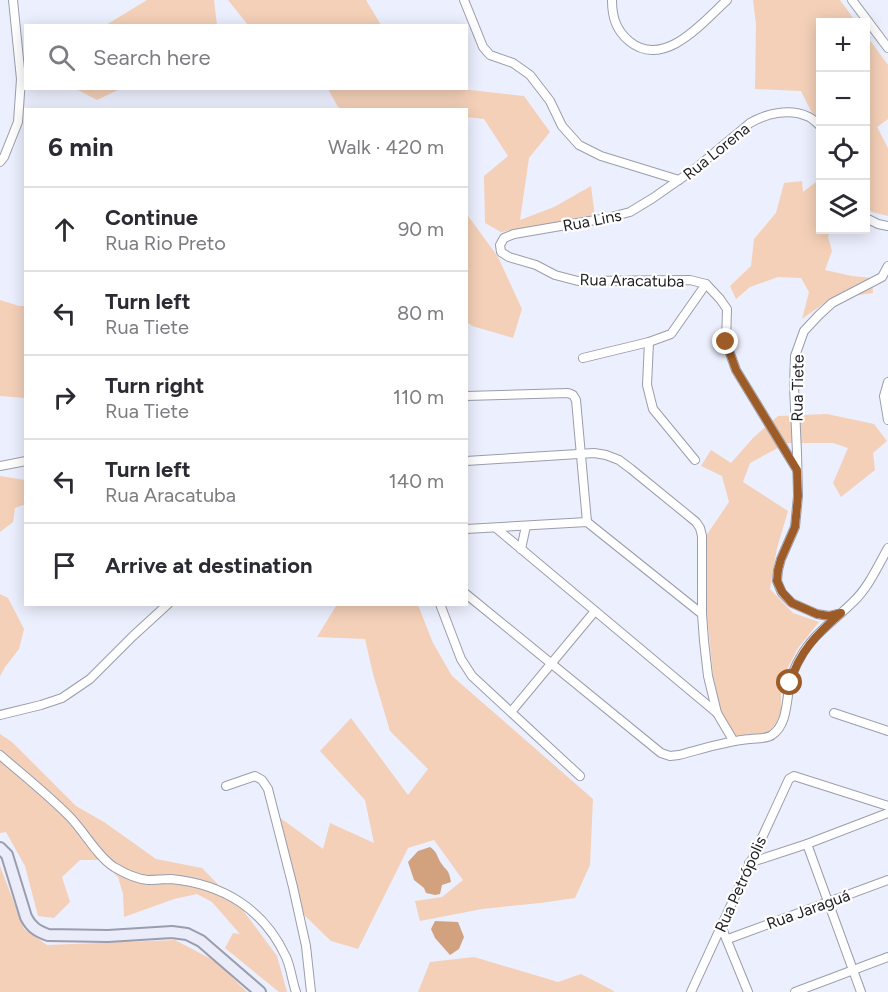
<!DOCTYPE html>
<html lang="en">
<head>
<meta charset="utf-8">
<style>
  body { margin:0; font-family:Figtree,sans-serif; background:#f7f7f7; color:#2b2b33 }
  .controls { position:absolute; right:18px; top:18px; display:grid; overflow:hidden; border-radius:0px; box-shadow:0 3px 15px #0003 }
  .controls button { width:54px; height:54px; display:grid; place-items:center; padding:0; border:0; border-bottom:2px solid #e1e1e2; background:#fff; color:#2b2b33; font:30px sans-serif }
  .stop { position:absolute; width:18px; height:18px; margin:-14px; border:4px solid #9d5c27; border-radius:50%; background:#fff }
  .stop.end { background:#9d5c27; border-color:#fff; box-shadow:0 2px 6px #0008 }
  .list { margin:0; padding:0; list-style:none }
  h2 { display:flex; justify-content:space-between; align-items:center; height:78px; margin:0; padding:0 24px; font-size:26px }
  h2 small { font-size:20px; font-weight:400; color:#7c7c81 }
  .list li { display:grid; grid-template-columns:39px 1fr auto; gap:18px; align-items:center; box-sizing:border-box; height:84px; padding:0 24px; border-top:2px solid #e1e1e2 }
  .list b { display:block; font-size:22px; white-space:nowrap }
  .list p { margin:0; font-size:20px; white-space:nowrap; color:#7c7c81 }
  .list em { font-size:20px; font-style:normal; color:#7c7c81 }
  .icon { flex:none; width:33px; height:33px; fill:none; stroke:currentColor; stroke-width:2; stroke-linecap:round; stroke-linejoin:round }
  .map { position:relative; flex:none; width:888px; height:992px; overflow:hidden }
  .search { position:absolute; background:#fff; box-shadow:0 3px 15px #0003; left:24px; top:24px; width:444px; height:66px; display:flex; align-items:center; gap:15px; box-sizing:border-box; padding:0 21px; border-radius:0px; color:#7c7c81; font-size:22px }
  .panel { position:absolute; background:#fff; box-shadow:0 3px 15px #0003; left:24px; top:108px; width:444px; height:498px; border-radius:0px }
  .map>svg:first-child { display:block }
</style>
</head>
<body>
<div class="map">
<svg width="888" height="992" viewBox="0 0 888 992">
  <rect width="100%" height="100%" fill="#eceffd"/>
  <g fill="#f4d0b8">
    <polygon points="147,0 214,0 217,25 106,25"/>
    <polygon points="228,0 366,0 381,25 248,25"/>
    <polygon points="753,0 840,0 856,22 820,22 820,120 811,111 801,91 755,89 756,24"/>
    <polygon points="866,35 888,65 888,119 877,127 888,148 888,216 872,212 866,207"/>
    <polygon points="453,88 524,96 550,132 529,158 520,220 554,207 591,186 595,217 501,232 485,223 484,176 508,156 484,119 467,117 466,110 343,109 338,107 328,89"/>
    <polygon points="76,89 120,89 97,100"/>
    <polygon points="820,179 820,230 830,230 828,237 832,251 825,270 852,276 872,278 873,293 830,299 802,319 809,292 801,278 778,277 750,287 736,299 730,286 751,266 754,239 776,213 784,183 802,181 803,192"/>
    <polygon points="466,213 498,257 522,309 513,338 472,326 467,322"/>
    <polygon points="0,300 19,306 25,306 25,398 0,396"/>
    <polygon points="827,414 874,424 887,441 873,453 875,470 841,497 833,483 848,448 833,443 787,443 750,463 743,482 788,511 777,548 770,589 793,613 819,622 798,648 785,673 781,692 781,712 776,723 768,733 735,736 721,713 713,675 707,615 707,573 706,536 729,502 722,476 701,466 711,450 731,463 753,438 778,416"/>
    <polygon points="0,476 25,480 26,504 15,508 13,522 0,532"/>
    <polygon points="0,594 8,598 24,629 19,649 5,667 0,676"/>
    <polygon points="335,605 418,605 433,643 452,676 593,799 590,865 575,898 540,903 482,909 420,921 415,901 442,897 463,880 434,840 408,848 358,949 331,941 303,914 279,817 323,849 330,823 374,843 365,800 320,751 351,718 408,795 428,769 390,731 373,674 365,639 317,637 336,606"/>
    <polygon points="0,734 12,742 76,806 104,822 156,859 202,868 242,909 277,956 287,992 279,992 225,948 233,933 240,934 212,902 197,894 174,899 124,917 123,894 118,877 99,860 80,860 62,877 70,902 54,918 38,916 25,866 6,832 0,833"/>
    <polygon points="0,866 24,929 47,945 175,940 215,961 247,992 0,992"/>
    <polygon points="474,957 558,982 581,974 614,991 613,992 418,992 430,962"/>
  </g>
  <g fill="#d2a27f">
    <path d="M 430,847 C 438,853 436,855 441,863 C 447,872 449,869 451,882 L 442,885 L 440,894 L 435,895 L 426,893 L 424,888 L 414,880 L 408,862 L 418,851 Z"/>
    <polygon points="435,921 458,922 464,937 459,949 450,955 435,938 431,929"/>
  </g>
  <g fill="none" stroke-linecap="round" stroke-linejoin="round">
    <defs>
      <g id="street">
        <polyline points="464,0 483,47 490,55 513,63 530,75 550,101 562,126 579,145 601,156 679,180"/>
        <path d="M 612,0 C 612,17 616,30 629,41 C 664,70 703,22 727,0"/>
        <polyline points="852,0 888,48"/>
        <polyline points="0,162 4,157 18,122 21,79 13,0"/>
        <polyline points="866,218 878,224 888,226"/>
        <polyline points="649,342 647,385 653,409 695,460"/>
        <polyline points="583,358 649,342 671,334 706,284"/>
        <polyline points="888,382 884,396 888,420"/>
        <polyline points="466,396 568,393 573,395 576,400 587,522"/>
        <polyline points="466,461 594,453 606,455 619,460 631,469 696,522 700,528 702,536 702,614 704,641 708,676 717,713 733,740"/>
        <polyline points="0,466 26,461"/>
        <path d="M 797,470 L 736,370 L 726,342 L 727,309 L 720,299 L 706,284 L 690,280 L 578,281 L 555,275 L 536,265 L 509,257 L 501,252 L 500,245 L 504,238 L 514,234 L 607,218 L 630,212 L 653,198 L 696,168 L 750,123 C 767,113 790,108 809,117 C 813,119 817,123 820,126"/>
        <polyline points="496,528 717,713"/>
        <polyline points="466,529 587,522 702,614"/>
        <polyline points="521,549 526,526"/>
        <path d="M 466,594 L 661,753 L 670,756 L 679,755 C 702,749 726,741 750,739 C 757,738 767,739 772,735 C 788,724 786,700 790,684 C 792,675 795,666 800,658 C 812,635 835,620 853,602 C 868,588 878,566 888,548"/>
        <polyline points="440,604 461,659 472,676 580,776"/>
        <polyline points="837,614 829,616 817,614 792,603 782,593 777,581 778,570 781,559 795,527 798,496 797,453 794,386 795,356 804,331 819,315 832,303 882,277 888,266"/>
        <polyline points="511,712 595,611"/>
        <polyline points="834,713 888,731"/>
        <polyline points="0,715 41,705 62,698 90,679 133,636 168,604"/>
        <path d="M 0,755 C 23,775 47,794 69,816 C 84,831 97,856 114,867 C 124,873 136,879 148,880 C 156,880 163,879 171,879 C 223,884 264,909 286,957 C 291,968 292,981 296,992"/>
        <polyline points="226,786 255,776 262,780 268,789 293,887 306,946 311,992"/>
        <polyline points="807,844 861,992"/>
        <polyline points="749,863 807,844 888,813"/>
        <polyline points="721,926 748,992"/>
        <polyline points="728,939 888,880"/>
        <polyline points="691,992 789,779 794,776 888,806"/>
        <polyline points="795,992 888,957"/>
      </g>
      <path id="secondary" d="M 0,848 L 7,855 L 26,917 C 31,927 37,931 48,935 L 108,936 L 172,932 L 187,934 L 201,941 L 260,992"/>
    </defs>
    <use href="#street" stroke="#9a9dad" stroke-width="10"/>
    <use href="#secondary" stroke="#9a9dad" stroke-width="14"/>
    <use href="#street" stroke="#fff" stroke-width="8"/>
    <use href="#secondary" stroke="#ebecfa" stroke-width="10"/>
  </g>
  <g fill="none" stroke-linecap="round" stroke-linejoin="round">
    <path stroke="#9d5c27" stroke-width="8" d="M 726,342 L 736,370 L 797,470 L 798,496 L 795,527 L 781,559 L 778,570 L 777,581 L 782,592 L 792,603 L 817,614 L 829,616 L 841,613 C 817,634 799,652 790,683"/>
  </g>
  <g text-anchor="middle" stroke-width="4.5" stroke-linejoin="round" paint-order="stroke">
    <g font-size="16" fill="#1e1f25" stroke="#fff">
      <text transform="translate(716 151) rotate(-39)" y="6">Rua Lorena</text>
      <text transform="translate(592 220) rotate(-11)" y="6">Rua Lins</text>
      <text transform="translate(632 280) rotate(1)" y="6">Rua Aracatuba</text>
      <text transform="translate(797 388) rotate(-89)" y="6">Rua Tiete</text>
      <text transform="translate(740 884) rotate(-66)" y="6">Rua Petrópolis</text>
      <text transform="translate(808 909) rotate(-20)" y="6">Rua Jaraguá</text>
    </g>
  </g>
</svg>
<div class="controls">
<button>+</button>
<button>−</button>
<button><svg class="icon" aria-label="locate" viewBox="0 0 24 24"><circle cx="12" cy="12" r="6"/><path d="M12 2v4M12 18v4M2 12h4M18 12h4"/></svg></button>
<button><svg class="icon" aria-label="layers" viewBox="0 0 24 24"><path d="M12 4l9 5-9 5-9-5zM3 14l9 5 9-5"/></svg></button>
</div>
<div class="stop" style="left:790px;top:683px"></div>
<div class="stop end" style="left:726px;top:342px"></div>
<div class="search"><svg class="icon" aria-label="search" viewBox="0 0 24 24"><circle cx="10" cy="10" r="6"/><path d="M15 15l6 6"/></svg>Search here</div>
<section class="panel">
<h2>6 min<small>Walk · 420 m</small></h2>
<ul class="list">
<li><svg class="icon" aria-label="ahead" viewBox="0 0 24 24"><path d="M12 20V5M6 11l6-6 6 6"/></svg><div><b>Continue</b><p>Rua Rio Preto</p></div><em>90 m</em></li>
<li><svg class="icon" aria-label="left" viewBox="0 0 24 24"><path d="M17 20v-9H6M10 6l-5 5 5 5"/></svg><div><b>Turn left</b><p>Rua Tiete</p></div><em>80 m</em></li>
<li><svg class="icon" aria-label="right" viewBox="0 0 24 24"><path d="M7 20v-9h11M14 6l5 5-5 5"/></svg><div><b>Turn right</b><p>Rua Tiete</p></div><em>110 m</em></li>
<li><svg class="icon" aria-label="left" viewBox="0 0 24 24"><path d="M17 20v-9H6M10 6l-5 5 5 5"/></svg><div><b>Turn left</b><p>Rua Aracatuba</p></div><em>140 m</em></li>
<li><svg class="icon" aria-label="arrive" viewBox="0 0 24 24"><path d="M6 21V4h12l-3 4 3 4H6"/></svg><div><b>Arrive at destination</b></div></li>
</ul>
</section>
</div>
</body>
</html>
